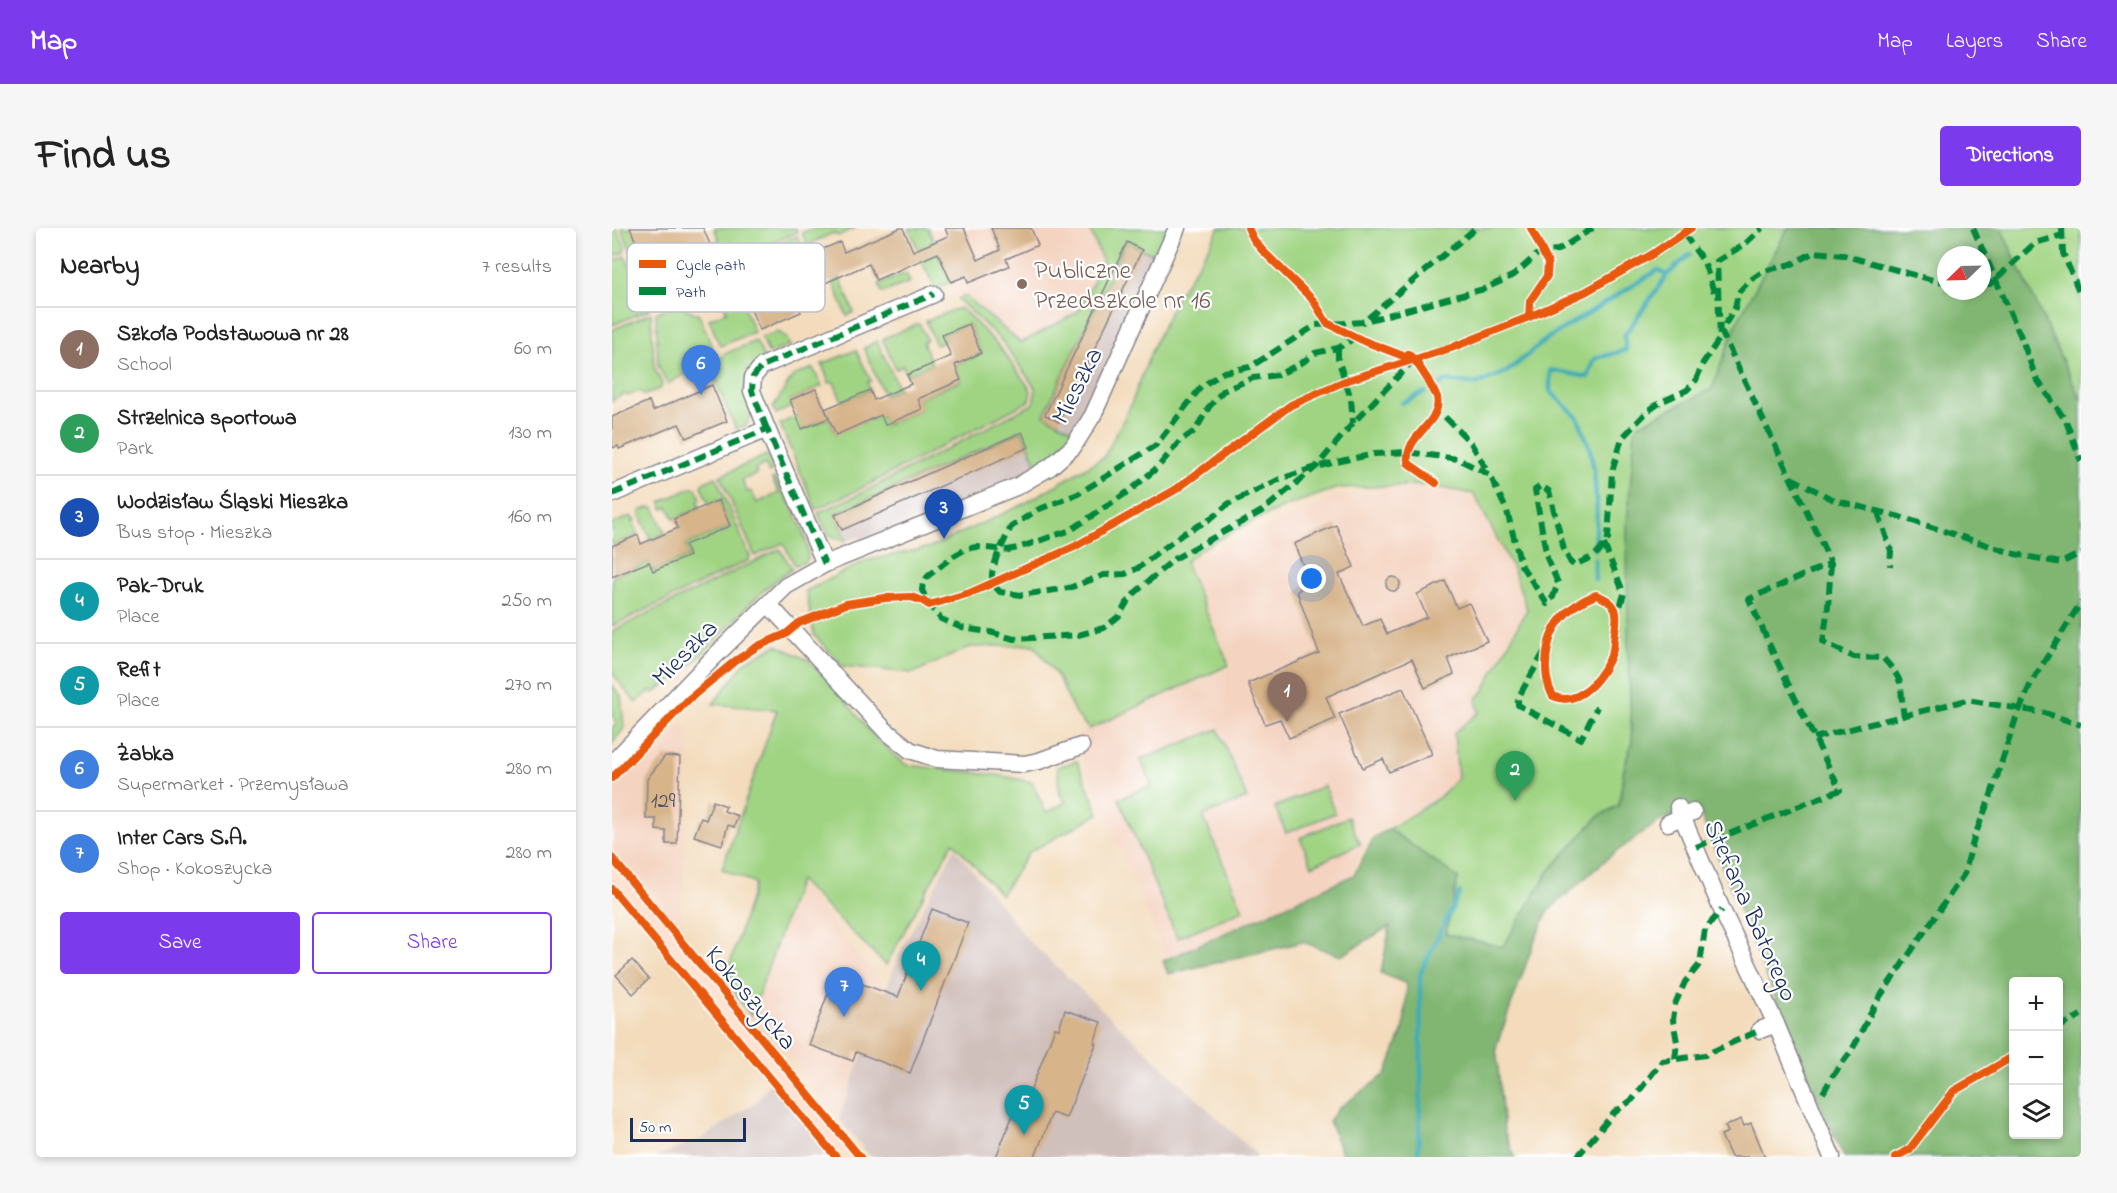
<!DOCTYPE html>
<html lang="en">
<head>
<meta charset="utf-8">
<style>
  body { margin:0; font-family:"Indie Flower",sans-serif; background:#f6f6f6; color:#222 }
  .controls { position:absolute; right:18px; bottom:18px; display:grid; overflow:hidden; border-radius:6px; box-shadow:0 3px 9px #0003 }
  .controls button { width:54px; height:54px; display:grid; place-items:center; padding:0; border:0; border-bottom:2px solid #e0e0e0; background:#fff; color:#222; font:30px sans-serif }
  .compass { position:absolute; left:1325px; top:18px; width:54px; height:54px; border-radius:50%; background:#fff; box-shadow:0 3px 9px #0003; rotate:247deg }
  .scale { position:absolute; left:18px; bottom:15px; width:116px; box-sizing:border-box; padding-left:6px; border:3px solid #1b2f5e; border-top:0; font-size:16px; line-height:21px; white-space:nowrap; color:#1b2f5e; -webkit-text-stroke:4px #fff; paint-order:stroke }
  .you { position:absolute; left:700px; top:351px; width:21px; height:21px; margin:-15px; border:4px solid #fff; border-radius:50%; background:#1a73e8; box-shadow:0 0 0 9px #1a73e833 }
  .badge { display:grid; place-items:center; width:39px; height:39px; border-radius:50%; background:#7c3aed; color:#fff; font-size:20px; font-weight:700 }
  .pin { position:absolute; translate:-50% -50px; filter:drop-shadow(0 2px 3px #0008) }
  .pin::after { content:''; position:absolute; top:32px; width:21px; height:18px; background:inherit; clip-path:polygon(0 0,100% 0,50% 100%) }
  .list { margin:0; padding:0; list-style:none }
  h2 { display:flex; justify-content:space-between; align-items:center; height:78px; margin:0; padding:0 24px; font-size:26px }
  h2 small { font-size:20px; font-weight:400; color:#767676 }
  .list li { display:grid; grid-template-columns:39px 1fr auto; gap:18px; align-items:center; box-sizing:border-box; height:84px; padding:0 24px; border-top:2px solid #e0e0e0 }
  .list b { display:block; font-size:22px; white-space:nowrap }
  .list p { margin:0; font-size:20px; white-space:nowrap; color:#767676 }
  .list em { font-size:20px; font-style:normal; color:#767676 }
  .actions { display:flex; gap:12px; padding:18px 24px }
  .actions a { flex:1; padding:14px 0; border:2px solid #7c3aed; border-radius:6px; text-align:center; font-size:21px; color:#7c3aed }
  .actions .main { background:#7c3aed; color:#fff }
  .icon { flex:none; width:33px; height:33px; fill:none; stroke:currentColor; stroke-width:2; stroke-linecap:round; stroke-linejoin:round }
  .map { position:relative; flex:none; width:1469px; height:929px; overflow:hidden; border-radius:6px }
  header { display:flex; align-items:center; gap:36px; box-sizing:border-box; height:84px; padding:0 30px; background:#7c3aed; color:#fff }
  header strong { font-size:28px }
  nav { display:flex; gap:33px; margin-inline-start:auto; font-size:21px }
  .intro { display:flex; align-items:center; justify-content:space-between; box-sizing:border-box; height:144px; padding:0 36px }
  h1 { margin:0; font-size:42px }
  .button { padding:15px 27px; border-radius:6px; background:#7c3aed; color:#fff; font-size:21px; font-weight:700 }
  main { display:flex; gap:36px; padding:0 36px }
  aside { flex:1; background:#fff; border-radius:6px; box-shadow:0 3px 9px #0003 }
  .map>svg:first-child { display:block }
</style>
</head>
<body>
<header>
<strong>Map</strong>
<nav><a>Map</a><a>Layers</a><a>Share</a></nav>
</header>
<div class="intro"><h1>Find us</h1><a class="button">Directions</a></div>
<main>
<aside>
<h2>Nearby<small>7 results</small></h2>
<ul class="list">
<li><span class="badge" style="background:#8d6e63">1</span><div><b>Szkoła Podstawowa nr 28</b><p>School</p></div><em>60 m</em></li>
<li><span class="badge" style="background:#2e9e5b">2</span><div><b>Strzelnica sportowa</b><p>Park</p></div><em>130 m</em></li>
<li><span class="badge" style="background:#1a4fb4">3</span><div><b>Wodzisław Śląski Mieszka</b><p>Bus stop · Mieszka</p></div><em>160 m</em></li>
<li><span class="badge" style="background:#0f9aa8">4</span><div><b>Pak-Druk</b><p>Place</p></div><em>250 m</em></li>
<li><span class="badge" style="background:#0f9aa8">5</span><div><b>Refit</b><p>Place</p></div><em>270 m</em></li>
<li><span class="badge" style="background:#3f7fe0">6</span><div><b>Żabka</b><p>Supermarket · Przemysława</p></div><em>280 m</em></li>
<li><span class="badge" style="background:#3f7fe0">7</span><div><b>Inter Cars S.A.</b><p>Shop · Kokoszycka</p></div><em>280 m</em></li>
</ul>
<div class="actions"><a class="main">Save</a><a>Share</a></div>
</aside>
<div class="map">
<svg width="1469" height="929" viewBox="0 0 1469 929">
  <rect width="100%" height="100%" fill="#fff"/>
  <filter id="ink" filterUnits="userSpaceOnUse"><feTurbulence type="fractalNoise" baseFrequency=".0167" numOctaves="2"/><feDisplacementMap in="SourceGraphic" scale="12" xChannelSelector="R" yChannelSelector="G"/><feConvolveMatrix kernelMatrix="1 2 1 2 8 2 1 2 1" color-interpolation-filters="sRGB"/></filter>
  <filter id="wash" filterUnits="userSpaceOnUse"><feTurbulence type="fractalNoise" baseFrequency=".008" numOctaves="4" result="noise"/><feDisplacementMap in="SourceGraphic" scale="24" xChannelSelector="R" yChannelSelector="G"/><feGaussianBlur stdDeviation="1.35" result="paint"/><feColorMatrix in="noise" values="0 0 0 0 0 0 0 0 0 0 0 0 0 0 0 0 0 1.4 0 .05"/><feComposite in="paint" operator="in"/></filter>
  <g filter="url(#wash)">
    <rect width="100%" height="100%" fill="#f3dbbb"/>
    <g fill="#f4d3c0">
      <polygon points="316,0 477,0 491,34 466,84 409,115 353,68 346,71"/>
      <polygon points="804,257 862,269 899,342 913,381 863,472 866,484 840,505 846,550 828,569 756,607 739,647 554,730 461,510 621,439 576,334 720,269"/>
      <polygon points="69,496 77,503 69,704 0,621 0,557 19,537"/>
      <polygon points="189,657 274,761 227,890 186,844 186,838 175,825 171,824 141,788"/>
    </g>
    <g fill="#d0c0bc">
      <polygon points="515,14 544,28 475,182 463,203 432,187"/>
      <polygon points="411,203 426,238 403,251 250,313 248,308 234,313 222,286"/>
      <polygon points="343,620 415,711 647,929 259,929 227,891 287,726"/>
      <polygon points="159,854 221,929 44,929 90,910 143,875"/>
    </g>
    <g fill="#a0d483" stroke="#5e8270" stroke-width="1.5">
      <polygon points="0,0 4,0 13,19 12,24 0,29"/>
      <polygon points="9,0 18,0 72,57 76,66 51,77 41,74"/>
      <polygon points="102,0 183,0 185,4 116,33"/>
      <polygon points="201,0 243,0 226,8 221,5 195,17 190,5"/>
      <polygon points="297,0 316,0 322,15 306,21"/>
      <path d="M 477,0 L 556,0 L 544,28 L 514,14 L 432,187 L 463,203 L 443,225 L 426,238 L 410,203 L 223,286 L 234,313 C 216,311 212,300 206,285 L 250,265 L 421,176 L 424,161 L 390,113 L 346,71 L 353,68 L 409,115 L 466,84 L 491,34 Z"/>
      <polygon points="607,0 1176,0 1124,96 1100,161 1028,196 1023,202 1016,420 1020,514 1012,540 1007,577 987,588 937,643 891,719 834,706 846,650 777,601 828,569 846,550 842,505 867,484 864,472 872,462 915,381 901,341 862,266 812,257 726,260 677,277 625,301 589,321 573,334 617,437 477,501 463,485 446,449 422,417 358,419 301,445 231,438 202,407 194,363 253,333 319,319 412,276 492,229 518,179 541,119 566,67 599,16"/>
      <polygon points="1389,0 1469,0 1469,173"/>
      <polygon points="185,8 190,19 183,22 183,25 127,50 127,53 125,56 118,41 122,35"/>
      <polygon points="104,13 115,38 103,56 88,61 84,52 109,42 98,16"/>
      <polygon points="324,21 339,54 323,61 309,31"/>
      <polygon points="13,28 38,81 0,97 0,34"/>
      <polygon points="294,45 298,54 270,65 267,56"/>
      <polygon points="228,50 242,84 235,88 221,54"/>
      <polygon points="120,70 129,71 142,104 108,118 97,91 115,84 111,75"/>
      <path d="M 64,76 L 87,87 L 103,126 L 93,144 C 80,139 66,151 55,156 L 46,137 L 44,85 Z"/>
      <polygon points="347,80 352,83 386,117 419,162 417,173 248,261 204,281 168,196 185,188 191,201 217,190 224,206 269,187 274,197 309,181 306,171 349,153 343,137 369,125 357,96 330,107 333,113 324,117 314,93"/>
      <polygon points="39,85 42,138 50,156 49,160 33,167 27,163 16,168 13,166 3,170 0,174 0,102"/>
      <polygon points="306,96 308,97 315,112 311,114 320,136 295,147 291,138 284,141 271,112 272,110"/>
      <polygon points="166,104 174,109 178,117 157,126 149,109"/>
      <polygon points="144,113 152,129 142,181 134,198 124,201 100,146 112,126"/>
      <polygon points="265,113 287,161 272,167 252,120"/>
      <polygon points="244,122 259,153 255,154 258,162 230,174 222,154 217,155 210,136"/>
      <polygon points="201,140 210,158 178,172 181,178 164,186 161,179 181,148"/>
      <path d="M 155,227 L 161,238 L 159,244 L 157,245 L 153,236 L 143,241 L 145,246 L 130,252 L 135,264 L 139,263 L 145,275 L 167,265 L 160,251 L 162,250 C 176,273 196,301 196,330 L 193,334 L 183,337 L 171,315 L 143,328 L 108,248 Z"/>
      <polygon points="104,249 138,329 137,332 0,398 0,349 37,334 41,343 77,328 73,317 118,298 107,272 97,276 89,258 91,255"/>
      <polygon points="79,260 84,260 89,271 86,273 88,280 62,291 56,279 51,281 49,274"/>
      <polygon points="38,279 42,280 53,305 39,312 28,287 28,283"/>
      <polygon points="19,288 23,293 20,294 26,307 0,318 0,296"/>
      <path d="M 168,321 L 180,341 C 138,367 112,409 75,440 C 65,449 53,456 42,465 L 39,462 L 24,475 L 0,445 L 0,403 Z"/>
      <polygon points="165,417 196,432 221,457 262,509 294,537 385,547 420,554 434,585 454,574 448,567 445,539 465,533 487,586 417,624 389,667 341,614 274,737 187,652 139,788 113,752 143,655 110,641 165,482 101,476 134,433"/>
      <polygon points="0,457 9,468 12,500 0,516 0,500 5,495 0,488"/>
      <polygon points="606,501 635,570 591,588 631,682 565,710 507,571 540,557 528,532"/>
      <polygon points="712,558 723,585 674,605 663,579"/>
      <polygon points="736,589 748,616 700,638 688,610"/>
    </g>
    <path fill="#80b671" stroke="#4e7268" stroke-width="1.5" fill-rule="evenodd" d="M 1176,0 L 1389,0 L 1469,173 L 1469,929 L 1232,929 L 1188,831 L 1085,577 L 1046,594 L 997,629 L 936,683 L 922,714 L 884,819 L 892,903 L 903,929 L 731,928 L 717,893 L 727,880 L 774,846 L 792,799 L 795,756 L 769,745 L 778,698 L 729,728 L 691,714 L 556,746 L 551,733 L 742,647 L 762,609 L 777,601 L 846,650 L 834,706 L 891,719 L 937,643 L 987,588 L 1007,577 L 1012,540 L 1020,514 L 1016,420 L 1015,294 L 1023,202 L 1028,196 L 1100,161 L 1124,96 ZM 1334,27 L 1370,27 L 1370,63 L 1334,63 ZM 1402,754 L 1446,754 L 1446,906 L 1402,906 Z"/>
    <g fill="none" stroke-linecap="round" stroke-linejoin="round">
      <g stroke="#3bacb6" stroke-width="4.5">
        <polyline points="827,157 834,153 865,156 896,143 936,110 1046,42 1055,47"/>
        <polyline points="790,175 813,164"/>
        <polyline points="983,322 985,283 982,242 977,218 966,190 938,163 938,142 976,149 982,131 1014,122 1012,108 1055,47 1078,26"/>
        <polyline points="983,352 983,331"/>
        <polyline points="806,929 809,850 808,746 848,664"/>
      </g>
    </g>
    <g id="blocks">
      <g fill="#d7b48a">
        <polygon points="18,0 91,0 109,42 47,68"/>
        <polygon points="288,0 291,0 301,23 336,8 333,0 352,0 366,32 388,22 379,0 419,0 426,17 394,31 397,38 356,55 354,48 339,54 326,25 264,52 257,36 183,68 189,84 148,102 132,67 191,42 186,31 228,14 232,24"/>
        <polygon points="515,14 530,22 447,194 433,187"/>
        <polygon points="357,96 369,125 343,137 349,152 306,171 310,181 273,197 269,187 224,207 213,181 258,162 262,172 299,156 295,147 339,128 330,107"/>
        <polygon points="100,157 115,193 74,210 67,196 7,221 6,218 0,220 0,189 37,173 41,183"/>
        <polygon points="204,161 217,190 190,201 178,172"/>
        <polygon points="410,204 417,219 230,302 223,287"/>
        <polygon points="107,272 118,298 73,317 77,328 41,343 37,334 0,349 0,318 26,307 29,316 66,300 62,291"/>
        <polygon points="724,297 742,339 727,346 751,398 768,391 775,406 815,389 805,366 833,353 845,380 857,375 875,413 836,430 842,446 813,460 800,431 714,469 723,491 677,510 668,491 653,496 636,455 707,425 685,364 697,351 682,316"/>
        <circle cx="781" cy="356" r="7"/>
        <polygon points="791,460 820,526 777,544 771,531 751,540 727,486"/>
        <polygon points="53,528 68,529 65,616 54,616 54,603 44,602 44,591 34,591 35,551"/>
        <polygon points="101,573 114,578 112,583 126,588 122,599 116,597 110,617 82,608 89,590 94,592"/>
        <polygon points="320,681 356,695 298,845 244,824 241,833 197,817 223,746 286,769"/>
        <polygon points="20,732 37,751 21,766 4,747"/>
        <polygon points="453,782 489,794 482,815 484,816 454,890 440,885 423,929 384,929 407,872 414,874 443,800 447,801"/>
        <polygon points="1129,891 1132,898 1139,895 1153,929 1119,929 1109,907 1116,904 1113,898"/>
      </g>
    </g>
  </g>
  <g filter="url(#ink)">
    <use href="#blocks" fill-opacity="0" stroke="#87858c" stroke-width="1.5"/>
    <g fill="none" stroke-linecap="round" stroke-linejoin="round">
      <defs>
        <g id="street">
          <polyline points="155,201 140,163 141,149 150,138 322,66"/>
          <polyline points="0,266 155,201 213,336"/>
          <polyline points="156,376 273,502 298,522 325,531 412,536 427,533 469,518"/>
          <polyline points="0,535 101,430 174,358 213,336 406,258 438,239 461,219 481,187 565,0"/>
          <polyline points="1066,579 1110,682 1164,796 1220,929"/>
          <polyline points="1056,595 1081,584"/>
          <polyline points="1148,802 1164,796"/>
        </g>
        <polyline id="secondary" points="0,645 236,929"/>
      </defs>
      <use href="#street" stroke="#87858c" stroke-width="19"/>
      <use href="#secondary" stroke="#87858c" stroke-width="25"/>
      <use href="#street" stroke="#fff" stroke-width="16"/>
      <use href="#secondary" stroke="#fee3d2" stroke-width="22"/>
      <g stroke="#00873e" stroke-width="6" stroke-dasharray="12 6" stroke-linecap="butt">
        <polyline points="981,0 946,22 929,23 902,47 872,61 750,94 704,97 638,139 612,144 589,159 544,217 466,266 425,282 399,299 385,328 380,345 380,355 388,364 409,367 457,360 492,347 513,346 526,340 572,305 597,292 616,276 668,251 704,239 733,232 763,226 795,224 846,231 878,247 895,283 909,337 935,376 941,369 946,355 935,330 923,262 929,258 937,263 952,322 959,335 962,337 978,330 988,323 996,311 1000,244 1010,210 1036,183 1049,174 1075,162 1084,152 1091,135 1108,110 1105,33 1133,16 1150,0"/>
        <polyline points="1361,0 1409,109 1424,150 1454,193 1469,233"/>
        <polyline points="1450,0 1451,25 1469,68"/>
        <polyline points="1072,6 1092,34 1102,64"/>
        <polyline points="1370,56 1378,56 1423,15 1451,7"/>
        <polyline points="756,90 864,0"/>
        <polyline points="746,108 726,120 703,125 691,134 666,147 641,150 611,163 597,179 583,203 568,213 546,239 520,261 459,302 406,320 396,322 364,319 354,321 340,329 316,348 311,355 310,362 317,377 329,391 350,400 378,404 402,411 466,407 492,400 507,388 514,376 524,364 562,331 650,283 704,239 741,195 798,136"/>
        <polyline points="726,120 726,131 739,171 741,195"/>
        <polyline points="833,189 859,215 876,244"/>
        <polyline points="155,201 140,163 141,149 150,138 322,66"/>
        <polyline points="1179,250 1222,272 1288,289 1403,326 1449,335 1469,325"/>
        <polyline points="0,266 155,201 213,336"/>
        <polyline points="1266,284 1279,323 1278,338"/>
        <polyline points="992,316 1012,366 1005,388"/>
        <path d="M 1219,335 L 1216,379 L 1211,414 L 1242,429 L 1271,430 C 1278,438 1288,448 1289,459 C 1290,469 1290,478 1292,488"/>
        <polyline points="932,424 906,470 906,477 969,511 985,479"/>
        <polyline points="1202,510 1355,472 1433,485 1469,497"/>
        <polyline points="1084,619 1228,562 1164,431 1137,371 1219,335 1109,103 1123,80 1126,65 1137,53 1152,43 1180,36 1202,24 1231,27 1324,53 1334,54"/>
        <polyline points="1446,800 1469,787"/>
        <polyline points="1063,831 1065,814 1061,792 1063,776 1073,754 1088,736 1093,701 1110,682"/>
        <polyline points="1211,865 1220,849 1240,822 1265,773 1352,646 1362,610 1379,567 1404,490 1419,455 1469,374"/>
        <polyline points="965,929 1002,885 1021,871 1050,833 1093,827 1148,802"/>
      </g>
      <defs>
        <g id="cycleway">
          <polyline points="636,0 642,12 650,22 701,72 715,95 752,113 802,132"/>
          <polyline points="917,89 918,73 935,48 936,35 919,0"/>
          <path d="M 796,126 C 805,133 810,143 816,152 C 818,157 823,164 825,169 C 831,196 792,206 796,235 L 824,255"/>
          <path d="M 984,367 C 992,370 999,373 1003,381 C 1006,388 1004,396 1003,404 C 1002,410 1002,417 1001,422 C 994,446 967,481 941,468 C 929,447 933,409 949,391 C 958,379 971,372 984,367 Z"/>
          <polyline points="0,550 77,471 123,433 146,418 174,406 187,395 234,376 273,370 299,369 311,373 317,377 358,365 462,319 563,262 679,177 733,153 839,120 917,89 973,64 1039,27 1079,0"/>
          <polyline points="0,630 248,929"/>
          <polyline points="0,661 224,929"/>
          <polyline points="1283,929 1297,922 1342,863 1402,828"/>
        </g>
      </defs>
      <use href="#cycleway" stroke="#fff" stroke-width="11"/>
      <use href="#cycleway" stroke="#e8590c" stroke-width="8"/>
    </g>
  </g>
  <circle fill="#8d6e63" stroke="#fff" stroke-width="2" cx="410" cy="56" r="6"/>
  <g text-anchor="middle" stroke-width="4.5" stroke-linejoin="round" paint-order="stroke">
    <g font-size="22" fill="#4a5069">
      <text x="51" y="579">129</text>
    </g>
    <g font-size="26" fill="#785e54" stroke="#fff" text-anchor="start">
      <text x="422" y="50">Publiczne<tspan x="422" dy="30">Przedszkole nr 16</tspan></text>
    </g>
    <g font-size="26" fill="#1b2f5e" stroke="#fff">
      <text transform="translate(464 157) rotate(-63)" y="9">Mieszka</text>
      <text transform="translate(72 424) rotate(-46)" y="9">Mieszka</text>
      <text transform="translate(1140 682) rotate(66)" y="9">Stefana Batorego</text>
      <text transform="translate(140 769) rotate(50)" y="9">Kokoszycka</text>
    </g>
  </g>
  <rect x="15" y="15" width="198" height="69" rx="9" fill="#fff" stroke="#bbc1cf" stroke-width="1.5"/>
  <rect x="27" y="32" width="27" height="8" fill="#e8590c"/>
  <rect x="27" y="59" width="27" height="8" fill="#00873e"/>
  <g font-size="16" fill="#1b2f5e">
    <text x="64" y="42">Cycle path</text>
    <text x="64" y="69">Path</text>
  </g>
</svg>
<div class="controls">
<button>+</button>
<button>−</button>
<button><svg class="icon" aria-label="layers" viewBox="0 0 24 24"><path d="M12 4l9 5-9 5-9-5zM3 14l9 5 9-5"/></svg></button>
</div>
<svg class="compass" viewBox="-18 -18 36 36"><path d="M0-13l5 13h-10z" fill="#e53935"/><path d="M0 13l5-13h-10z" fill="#767676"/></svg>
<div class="scale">50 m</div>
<div class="you"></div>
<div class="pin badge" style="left:675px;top:494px;background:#8d6e63">1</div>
<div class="pin badge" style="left:903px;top:573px;background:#2e9e5b">2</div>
<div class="pin badge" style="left:332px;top:311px;background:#1a4fb4">3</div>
<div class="pin badge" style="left:309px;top:763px;background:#0f9aa8">4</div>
<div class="pin badge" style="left:412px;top:907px;background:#0f9aa8">5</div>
<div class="pin badge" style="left:89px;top:167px;background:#3f7fe0">6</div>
<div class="pin badge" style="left:232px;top:789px;background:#3f7fe0">7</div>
</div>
</main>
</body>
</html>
